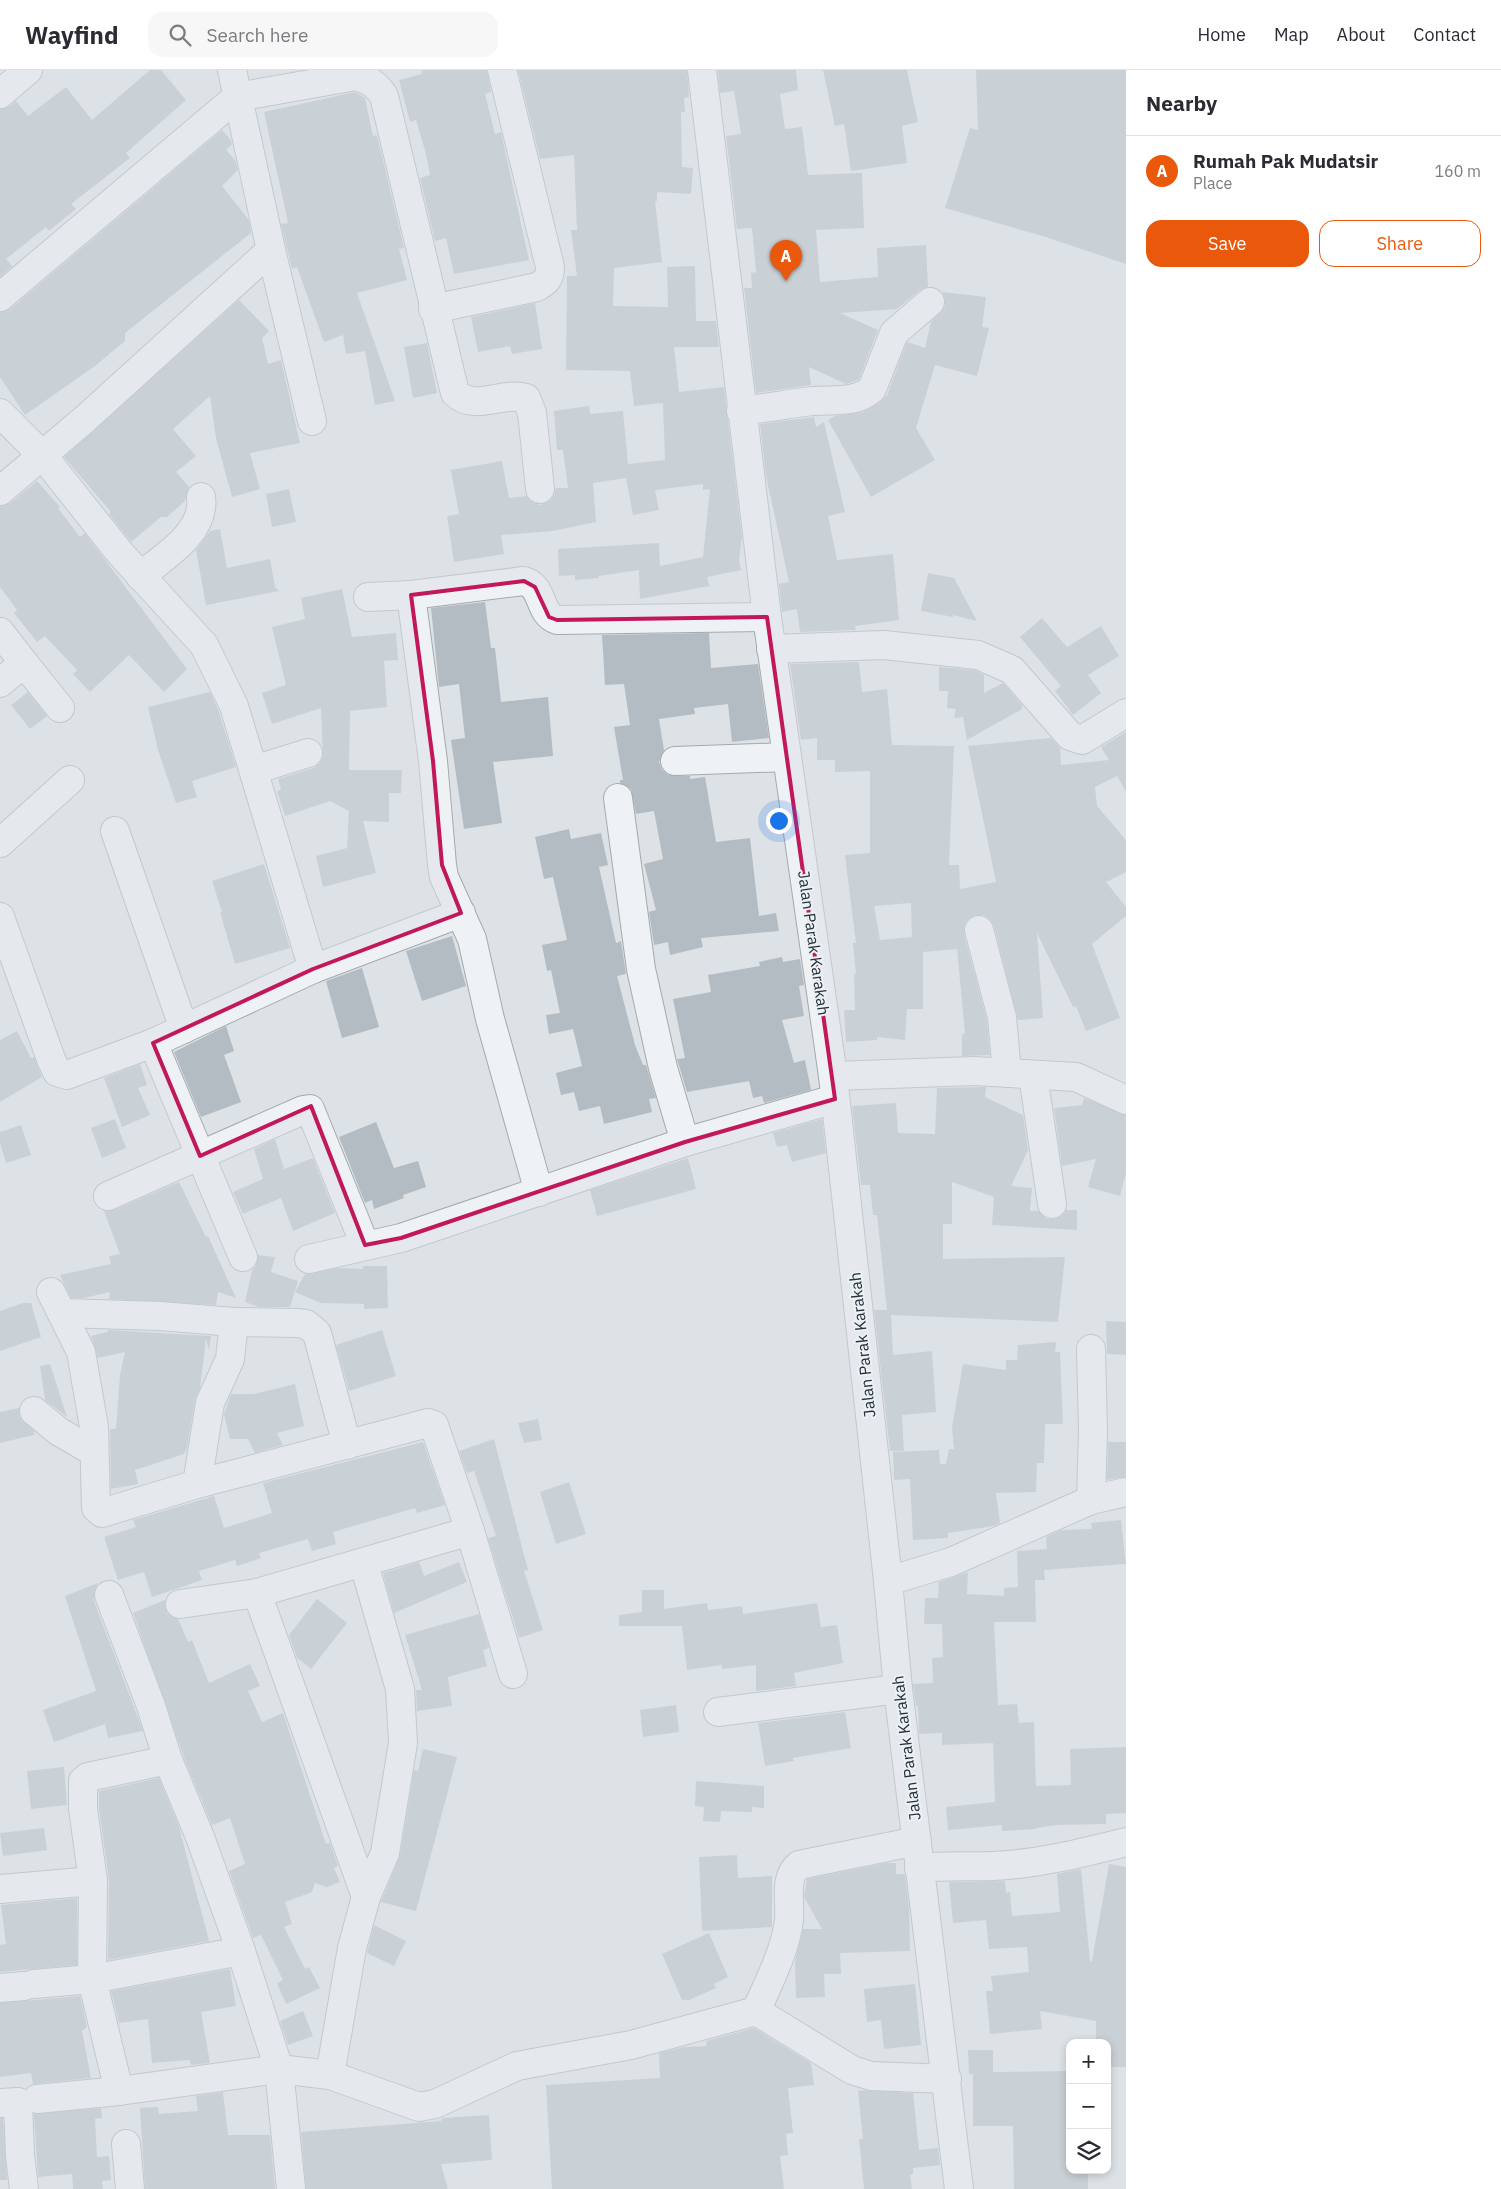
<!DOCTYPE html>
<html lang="en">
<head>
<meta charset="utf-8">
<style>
  body { margin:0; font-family:"IBM Plex Sans",sans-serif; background:#f7f7f7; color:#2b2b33 }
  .controls { position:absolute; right:15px; bottom:15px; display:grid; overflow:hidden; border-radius:10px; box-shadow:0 2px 8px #0003 }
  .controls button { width:45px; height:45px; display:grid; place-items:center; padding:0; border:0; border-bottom:1px solid #e1e1e2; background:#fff; color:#2b2b33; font:25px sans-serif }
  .you { position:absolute; left:778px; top:750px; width:18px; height:18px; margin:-12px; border:4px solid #fff; border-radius:50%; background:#1a73e8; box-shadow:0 0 0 8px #1a73e833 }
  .badge { display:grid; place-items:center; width:32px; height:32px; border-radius:50%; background:#ea580c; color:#fff; font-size:16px; font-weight:700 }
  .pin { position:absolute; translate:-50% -41px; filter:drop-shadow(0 1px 2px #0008) }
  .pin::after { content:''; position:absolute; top:26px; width:18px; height:15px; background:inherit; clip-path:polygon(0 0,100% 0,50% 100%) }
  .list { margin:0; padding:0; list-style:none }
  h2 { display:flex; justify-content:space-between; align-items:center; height:65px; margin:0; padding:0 20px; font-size:21px }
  h2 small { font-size:16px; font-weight:400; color:#7c7c81 }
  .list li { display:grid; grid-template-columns:32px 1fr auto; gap:15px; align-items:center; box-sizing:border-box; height:70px; padding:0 20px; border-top:1px solid #e1e1e2 }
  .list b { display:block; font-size:19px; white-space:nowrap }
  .list p { margin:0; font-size:16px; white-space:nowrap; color:#7c7c81 }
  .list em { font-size:16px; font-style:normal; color:#7c7c81 }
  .actions { display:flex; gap:10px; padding:15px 20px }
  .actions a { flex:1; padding:11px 0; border:1px solid #ea580c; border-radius:15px; text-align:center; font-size:18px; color:#ea580c }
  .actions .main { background:#ea580c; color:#fff }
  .icon { flex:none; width:28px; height:28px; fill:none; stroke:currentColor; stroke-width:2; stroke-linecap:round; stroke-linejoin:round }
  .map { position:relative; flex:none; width:1126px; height:2119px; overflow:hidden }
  header { display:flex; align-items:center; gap:30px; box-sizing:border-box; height:70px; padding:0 25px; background:#fff; border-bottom:1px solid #e1e1e2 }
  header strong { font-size:24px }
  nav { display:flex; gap:28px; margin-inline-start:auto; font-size:18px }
  .search { width:350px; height:45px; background:#f7f7f7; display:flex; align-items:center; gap:12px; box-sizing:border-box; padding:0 18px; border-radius:15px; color:#7c7c81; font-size:19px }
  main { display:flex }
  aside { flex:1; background:#fff }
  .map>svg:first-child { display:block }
</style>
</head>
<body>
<header>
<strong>Wayfind</strong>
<div class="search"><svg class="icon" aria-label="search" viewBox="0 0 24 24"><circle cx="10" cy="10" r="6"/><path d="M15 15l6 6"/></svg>Search here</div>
<nav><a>Home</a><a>Map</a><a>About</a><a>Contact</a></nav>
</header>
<main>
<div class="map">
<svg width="1126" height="2119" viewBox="0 0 1126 2119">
  <rect width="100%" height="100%" fill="#dde2e6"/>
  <g fill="#b4bcc3" fill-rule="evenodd">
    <polygon points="150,0 161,0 186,30 126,83 130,88 71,134 76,139 49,161 46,157 6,189 12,196 0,207 0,39 10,36 16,31 28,46 66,17 92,50"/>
    <polygon points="422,0 487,0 491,22 485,24 495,64 501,62 529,190 454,204 446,168 435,171 420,108 430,105 426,84 416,50 410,52 399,10 422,4"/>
    <polygon points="518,0 687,0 689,27 684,28 685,42 681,42 682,97 693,98 691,124 657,122 657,131 655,131 662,192 614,198 613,236 668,237 667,197 695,196 696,251 716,251 719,277 674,277 679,322 724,317 742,467 739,490 741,500 707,507 709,516 640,529 639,500 599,506 599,508 575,510 575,505 559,506 558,479 659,473 660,496 703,487 710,419 703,420 703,414 655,420 659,440 633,445 626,408 593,413 596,452 553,461 501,465 504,484 454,492 447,446 459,444 451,400 502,391 509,428 527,426 533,433 541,435 550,431 554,426 556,418 568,418 563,380 557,380 554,341 589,336 590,344 623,341 628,394 665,390 663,333 634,336 630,301 566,300 567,206 577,206 571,160 577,160 574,85 540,89"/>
    <polygon points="718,0 796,0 798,20 780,24 785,59 802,57 808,105 862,103 864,158 816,160 820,212 878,207 877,178 926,175 928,217 920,220 897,239 840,243 878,260 859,309 853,312 846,314 809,297 811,315 756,323 744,218 752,218 751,203 756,202 752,158 737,159 726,66 741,64 734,21 720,23"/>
    <polygon points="823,0 907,0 918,52 902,56 907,93 851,101 844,54 835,56"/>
    <polygon points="976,0 1126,0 1126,194 1046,167 945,138 970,58 978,60"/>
    <polygon points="355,22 365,28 373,66 377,65 404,178 399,179 407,210 357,223 395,331 375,335 365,281 346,284 343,265 324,272 297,197 292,199 281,154 288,153 264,42"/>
    <polygon points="222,60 231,70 232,74 226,80 235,90 238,100 222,116 249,150 251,163 125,263 125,271 95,296 25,345 0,307 0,242 10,239"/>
    <polygon points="942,222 986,227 982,257 989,258 977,306 935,295 916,358 935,390 871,427 828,350 835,346 863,342 882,331 887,325 907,272 925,278 931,252 945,237 945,229"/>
    <polygon points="239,230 269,261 262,268 268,294 281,290 300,373 250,383 260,419 232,427 216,368 210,326 173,359 196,386 176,402 189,417 185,431 167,447 161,447 131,472 109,444 111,442 64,387"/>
    <polygon points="535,233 542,279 512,284 510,276 478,282 471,247"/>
    <polygon points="427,273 437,323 413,328 404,277"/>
    <polygon points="814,347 816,357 824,352 845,442 828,446 837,490 893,484 899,550 855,556 856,560 800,562 797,539 782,542 779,514 789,512 766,406 760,354"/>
    <polygon points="37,411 60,437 58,438 80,467 85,463 187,599 164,622 129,585 90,622 73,604 77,600 45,566 37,572 14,543 17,540 0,517 0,436 10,433"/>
    <polygon points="289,419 296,452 272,457 266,424"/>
    <polygon points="220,459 227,498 270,489 275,517 279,521 206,535 196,480 210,461"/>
    <polygon points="928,503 954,508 977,551 953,545 953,547 921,541"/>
    <polygon points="342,519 352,567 396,563 398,590 384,591 387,637 350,641 349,700 402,700 401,723 389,723 389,752 363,751 376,803 323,817 316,786 347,778 349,741 330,731 285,746 277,721 281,720 278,709 313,698 320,693 323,686 321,638 272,654 262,623 286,615 272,557 305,549 301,528"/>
    <polygon points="485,532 491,578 495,578 501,632 548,627 553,686 493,692 502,753 464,759 451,670 465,668 459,614 439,617 431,538"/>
    <polygon points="1042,548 1067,577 1101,556 1119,586 1088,605 1101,623 1073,645 1055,621 1061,616 1020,567"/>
    <polygon points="709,563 711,598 758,594 769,668 732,672 728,634 694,638 695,644 659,649 664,680 659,692 662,700 668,705 690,706 690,709 705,707 716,772 750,768 759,846 776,843 779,861 701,868 703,877 670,885 668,872 654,875 649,842 656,840 644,794 663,789 654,741 636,744 631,719 620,713 620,710 623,710 614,657 630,655 624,614 605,615 602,565"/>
    <path d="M 859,592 L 862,622 L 887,619 L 892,675 L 956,676 L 954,677 L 949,795 L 959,795 L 960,819 L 996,812 L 968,676 L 1051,668 L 1060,678 L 1061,695 L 1109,690 L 1101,677 L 1126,662 L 1126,722 L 1117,706 L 1095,717 L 1097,736 L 1126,770 L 1126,802 L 1106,812 L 1126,837 L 1126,846 L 1092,874 L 1120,948 L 1086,961 L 1076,936 L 1073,937 L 1037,863 L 1043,948 L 1018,950 L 994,856 L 990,849 L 984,845 L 975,845 L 968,849 L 964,856 L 964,864 L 987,950 L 990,985 L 962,986 L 962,964 L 965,964 L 957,879 L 923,882 L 923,939 L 907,939 L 905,970 L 877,967 L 877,970 L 846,972 L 844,940 L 855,940 L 854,904 L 856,904 L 853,873 L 856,873 L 845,785 L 870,783 L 870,701 L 835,702 L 835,690 L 817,690 L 817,668 L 801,670 L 790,594 ZM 911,833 L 912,867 L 880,870 L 874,836 Z"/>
    <polygon points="939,597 974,600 984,605 984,623 1003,613 1022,635 1022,639 967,670 963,647 954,648 956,639 947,638 948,621 939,621"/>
    <polygon points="28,622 47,646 30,659 11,635"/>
    <polygon points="210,622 219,642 236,697 192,711 197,727 176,733 158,680 148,637"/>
    <polygon points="569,759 571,769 601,763 608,795 599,797 616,873 621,871 626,904 617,906 635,975 643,995 646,995 656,1028 649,1029 652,1042 604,1054 600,1036 579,1041 574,1022 561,1025 556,1003 582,996 573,959 549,964 546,945 560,943 551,900 547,901 542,875 567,870 553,807 544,809 535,767"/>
    <polygon points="264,794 290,878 235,894 220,842 222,842 212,811"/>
    <polygon points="452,866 466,916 422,931 406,881"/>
    <polygon points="782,887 783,892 800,889 804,915 799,916 804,946 782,950 794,993 805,990 811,1020 764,1033 762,1026 753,1028 749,1011 687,1022 677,989 685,988 673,929 711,922 708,905 760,896 759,892"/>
    <polygon points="362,898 379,957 342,968 326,911"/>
    <polygon points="226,956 234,981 224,985 241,1032 201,1047 174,982"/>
    <polygon points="17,961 31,988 34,987 42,1007 0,1032 0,970"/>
    <polygon points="140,994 147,1015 138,1018 150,1045 122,1057 104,1008"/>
    <polygon points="986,1017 985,1027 1023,1045 1028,1080 1011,1116 1032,1118 1030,1141 1038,1141 1047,1149 1055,1149 1062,1146 1066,1140 1077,1140 1077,1160 992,1155 994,1127 952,1112 952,1154 943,1154 943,1189 1065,1187 1058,1252 891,1245 893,1285 932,1281 936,1342 902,1345 904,1381 890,1381 874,1240 887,1240 877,1145 873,1145 870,1115 861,1115 852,1036 896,1033 898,1063 935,1064 937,1018"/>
    <polygon points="1084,1028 1126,1045 1126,1103 1120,1126 1088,1117 1096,1089 1062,1096 1054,1038 1082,1035"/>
    <polygon points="115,1049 126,1078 102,1088 91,1058"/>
    <polygon points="822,1049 826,1083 792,1092 787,1075 777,1077 773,1063"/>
    <polygon points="376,1052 394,1098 418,1091 426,1117 403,1125 404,1128 374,1139 372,1130 365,1133 339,1067"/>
    <polygon points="21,1055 31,1085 6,1093 0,1073 0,1062"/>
    <polygon points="275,1069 284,1099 313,1088 335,1143 293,1161 281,1128 243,1144 233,1122 263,1109 254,1079"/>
    <polygon points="688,1088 696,1119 597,1146 590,1120"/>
    <polygon points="179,1112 206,1167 208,1166 236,1228 218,1222 216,1235 109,1229 110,1222 84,1228 71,1228 60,1205 111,1194 109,1186 120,1184 104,1141 114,1140"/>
    <polygon points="258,1185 275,1187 271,1202 298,1211 290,1237 259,1237 245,1232 252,1200 256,1196"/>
    <polygon points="363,1196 387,1196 388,1238 364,1239 364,1234 321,1233 295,1222 305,1204 338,1198 363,1199"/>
    <polygon points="23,1233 31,1233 41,1267 0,1281 0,1241"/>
    <polygon points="1106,1251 1126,1252 1126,1285 1107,1284"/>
    <polygon points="108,1260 211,1266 209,1280 206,1269 200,1318 195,1330 187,1377 184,1384 135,1400 138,1414 111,1419 110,1359 116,1359 120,1305 125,1282 98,1288 91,1266 108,1262"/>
    <polygon points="382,1260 396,1306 349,1321 336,1275"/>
    <polygon points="1056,1272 1055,1282 1060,1282 1063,1354 1045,1354 1044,1393 1037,1393 1036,1422 996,1423 1000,1453 994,1456 948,1463 948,1468 913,1470 910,1409 894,1410 893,1382 939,1380 940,1394 946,1394 949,1379 954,1379 952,1357 963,1294 1006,1300 1006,1290 1017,1290 1018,1275"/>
    <polygon points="50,1294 67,1347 45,1330 40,1296"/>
    <polygon points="295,1314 304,1356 277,1363 283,1375 255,1383 248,1369 230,1369 224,1344 231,1324 254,1324"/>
    <polygon points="19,1338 20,1347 34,1361 34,1365 0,1373 0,1342"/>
    <polygon points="538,1349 542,1370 524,1373 518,1353"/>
    <polygon points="494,1369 528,1500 524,1501 543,1560 519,1568 488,1468 496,1466 474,1401 467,1403 459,1381"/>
    <polygon points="423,1372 445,1435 417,1443 415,1438 333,1462 336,1474 312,1481 308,1469 259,1483 261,1488 237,1496 235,1490 199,1501 202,1510 152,1527 144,1502 118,1510 104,1467 136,1457 133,1450 214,1426 224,1458 272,1443 263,1413"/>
    <polygon points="1108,1372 1126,1372 1126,1407 1107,1410"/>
    <polygon points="569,1412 586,1464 556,1474 540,1422"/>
    <polygon points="1121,1450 1126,1494 1044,1500 1045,1510 1035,1510 1036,1552 994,1552 998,1635 1017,1634 1019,1653 1034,1652 1036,1716 1071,1715 1070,1679 1126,1677 1126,1743 1106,1744 1106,1754 1057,1755 1036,1758 1036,1759 1002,1761 1002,1755 948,1760 946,1737 995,1732 993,1673 942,1675 942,1663 919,1664 918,1636 916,1636 913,1614 933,1613 932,1588 943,1587 942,1554 924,1554 925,1528 938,1528 939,1512 968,1502 967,1524 1004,1526 1004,1518 1018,1517 1017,1481 1047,1479 1046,1467 1061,1460 1092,1459 1091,1453"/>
    <polygon points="419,1492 424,1506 459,1492 467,1512 394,1543 383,1503"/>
    <polygon points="98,1513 94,1522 94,1531 143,1661 108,1668 105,1654 54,1672 43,1640 96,1621 65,1526"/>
    <polygon points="642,1520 664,1520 664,1539 707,1533 708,1540 742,1536 743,1544 817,1533 821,1557 837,1555 843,1593 794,1603 796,1616 756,1621 756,1595 722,1599 722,1595 687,1600 682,1556 619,1556 619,1545 642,1542"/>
    <polygon points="317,1529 347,1553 311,1599 297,1588 289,1565"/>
    <polygon points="165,1530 167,1543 178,1549 188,1572 192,1570 209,1613 250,1594 260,1616 248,1621 262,1652 283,1643 326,1774 330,1773 338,1796 334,1798 340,1812 327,1817 315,1813 312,1822 285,1832 292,1854 284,1857 305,1899 309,1897 320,1918 286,1934 277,1913 283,1910 261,1865 253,1868 229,1801 245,1794 230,1748 212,1755 186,1693 133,1543"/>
    <polygon points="479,1544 489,1578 483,1580 487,1596 448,1607 452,1636 417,1641 416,1620 422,1620 405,1565"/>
    <polygon points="676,1635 679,1662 643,1667 640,1640"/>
    <polygon points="845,1642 851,1678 793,1688 794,1691 765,1696 758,1653"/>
    <polygon points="423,1679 457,1687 416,1841 381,1832 400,1786 414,1700 418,1701"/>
    <polygon points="64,1697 67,1735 31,1739 27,1701"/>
    <polygon points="159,1708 179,1757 209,1871 108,1890 109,1811 99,1738 99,1721"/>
    <polygon points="696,1711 764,1716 764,1738 752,1737 752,1742 721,1741 720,1752 703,1751 704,1737 695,1736"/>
    <polygon points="44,1758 47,1780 3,1786 0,1763"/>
    <polygon points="737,1785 738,1808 772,1806 772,1857 702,1861 699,1787"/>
    <polygon points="886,1793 896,1793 896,1804 905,1804 909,1837 910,1881 840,1883 841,1904 824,1904 825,1927 796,1928 795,1891 803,1859 822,1859 804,1827 807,1809"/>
    <polygon points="1109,1794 1126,1797 1126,1997 1107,1997 1107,1973 1096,1973 1096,1951 1040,1941 1042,1959 990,1964 986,1921 993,1921 991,1906 1029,1902 1027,1877 989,1879 986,1850 953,1853 949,1812 1005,1811 1006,1823 1010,1822 1012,1846 1060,1842 1057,1804 1081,1799 1090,1891 1092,1891"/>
    <polygon points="77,1828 77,1895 0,1902 0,1875 6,1874 1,1835"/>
    <polygon points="374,1855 406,1871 394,1896 367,1883"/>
    <polygon points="709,1863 728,1907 714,1914 716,1918 689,1930 682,1930 662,1884"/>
    <polygon points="230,1899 236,1936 201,1942 210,1993 191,1995 190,1990 152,1993 148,1949 119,1953 111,1921"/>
    <polygon points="915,1914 921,1975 884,1979 881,1950 867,1952 864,1919"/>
    <polygon points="80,1926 87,1957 82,1961 91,2008 33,2014 31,2003 0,2007 0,1933"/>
    <polygon points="303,1941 313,1966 288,1975 280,1951"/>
    <polygon points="754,1958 811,1993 814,2015 788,2018 793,2063 786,2064 788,2085 780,2086 784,2119 552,2119 546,2015 660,2008 659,1983 684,1977 707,1976 706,1971"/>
    <polygon points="968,1980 993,1980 993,2002 1070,2001 1070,2100 1088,2100 1088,2119 1014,2119 1013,2056 973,2056 973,2004 969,2004"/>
    <polygon points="865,2020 913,2023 919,2080 938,2078 940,2095 913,2098 913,2104 910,2105 912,2119 864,2119 859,2069 863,2069 858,2021"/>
    <polygon points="223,2022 228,2065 270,2065 275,2119 145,2119 140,2038 158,2037 159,2044 198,2041 196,2026"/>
    <polygon points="101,2038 102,2048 95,2049 97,2087 109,2086 111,2110 102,2111 103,2119 73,2119 72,2104 38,2107 34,2044"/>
    <polygon points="489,2045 492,2090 441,2094 448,2119 306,2119 301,2062 441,2051 442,2048"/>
    <polygon points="0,2048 3,2048 7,2110 0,2110"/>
  </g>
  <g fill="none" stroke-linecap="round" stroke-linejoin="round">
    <defs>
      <g id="minor">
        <polyline points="232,0 271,180 312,351"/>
        <polyline points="702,0 767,547 833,1006 888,1511 898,1619 959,2119"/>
        <polyline points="0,24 28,0"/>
        <path d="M 0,227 L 237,27 L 356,6 C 369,10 376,14 384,26 L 455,323 C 476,342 501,321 526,328 L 532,343 L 540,419"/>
        <path d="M 433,239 L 537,217 C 547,211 550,208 550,197 L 502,0"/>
        <path d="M 741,341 C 765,338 789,334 812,331 C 834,329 855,334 872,319 L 894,263 L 930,232"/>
        <polyline points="0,343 43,386 120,483 204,575 234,636 313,899"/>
        <polyline points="0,421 85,349 271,180"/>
        <path d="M 140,506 C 164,487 206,462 201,427"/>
        <polyline points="411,525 433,691 442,795 444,807 472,869 490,949 539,1122"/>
        <path d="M 368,527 L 411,525 L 524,511 C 544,516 538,544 557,550 L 767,547"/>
        <polyline points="0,562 24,593 0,613"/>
        <polyline points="771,579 884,575 978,585 1012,600 1070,666 1082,670 1126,643"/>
        <polyline points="24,593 60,638"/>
        <polyline points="675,691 787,687"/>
        <polyline points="254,700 308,683"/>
        <polyline points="618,728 641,899 663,998 685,1072 835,1029"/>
        <polyline points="115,761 184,959"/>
        <polyline points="0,773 70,710"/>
        <polyline points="0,847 51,989 57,1002 67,1005 153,973 313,899 461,843"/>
        <polyline points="979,860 1002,947 1007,1003"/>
        <polyline points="153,973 243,1187"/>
        <polyline points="1033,1005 1052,1134"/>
        <polyline points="833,1006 974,1001 1076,1007 1126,1030"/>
        <polyline points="108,1126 303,1040 310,1039 365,1175"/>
        <polyline points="309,1189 401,1168 685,1072"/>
        <polyline points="51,1222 81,1282 94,1357 96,1438 102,1443 197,1414 428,1353 434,1355 470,1461 513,1604"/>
        <polyline points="62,1243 160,1246 234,1252"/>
        <polyline points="34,1341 58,1361 94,1382"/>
        <polyline points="197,1414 210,1333 230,1289 234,1252 297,1253 306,1254 317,1263 347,1375"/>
        <polyline points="1091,1430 1126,1422"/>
        <polyline points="888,1511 951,1492 1091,1430 1093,1360 1091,1279"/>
        <polyline points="257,1523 366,1827"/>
        <polyline points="180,1534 257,1523 470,1461"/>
        <polyline points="718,1642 898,1619"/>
        <path d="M 919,1798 C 944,1795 968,1797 993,1796 C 1038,1794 1082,1783 1126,1772"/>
        <polyline points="93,1811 83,1739 83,1711 88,1707 168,1690 151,1636 109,1525"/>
        <polyline points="0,1819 93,1811 92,1909 119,2021"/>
        <polyline points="34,1914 92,1909 241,1881 200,1767 168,1690"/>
        <polyline points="0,1918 24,1916"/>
        <path d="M 756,1941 C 768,1914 786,1879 789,1850 C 791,1832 783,1808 799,1795 L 917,1771"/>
        <polyline points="330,2005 352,1878 366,1827 385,1783 403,1673 400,1619 364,1494"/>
        <polyline points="37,2029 119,2021 279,1999 241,1881"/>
        <polyline points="0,2033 18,2032 20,2085 24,2119"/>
        <polyline points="126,2074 130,2119"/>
        <polyline points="291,2119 279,1999 330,2005 419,2037 435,2034 517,1996 631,1975 756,1941 852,2000 871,2006 947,2009"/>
      </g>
    </defs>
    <use href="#minor" stroke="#a3aab0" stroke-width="30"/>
    <use href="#minor" stroke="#eff2f5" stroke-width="28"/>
  </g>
  <path d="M0 0H1126V2119H0ZM 524,511 L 535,517 L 549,547 L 557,550 L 767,547 L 835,1029 L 685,1072 L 401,1168 L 365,1175 L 311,1036 L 200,1086 L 153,973 L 313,899 L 461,843 L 442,795 L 433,691 L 411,525 Z" fill="#dde2e6" fill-opacity=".55" fill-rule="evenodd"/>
  <path fill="none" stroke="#c2185b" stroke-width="4" stroke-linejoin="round" d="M 524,511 L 535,517 L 549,547 L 557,550 L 767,547 L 835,1029 L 685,1072 L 401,1168 L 365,1175 L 311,1036 L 200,1086 L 153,973 L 313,899 L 461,843 L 442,795 L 433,691 L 411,525 Z"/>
  <g text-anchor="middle" stroke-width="4" stroke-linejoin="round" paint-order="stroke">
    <g font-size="16" fill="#27323c" stroke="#ecf1f4">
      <text transform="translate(814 873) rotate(82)" y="6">Jalan Parak Karakah</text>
      <text transform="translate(862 1275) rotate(-96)" y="6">Jalan Parak Karakah</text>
      <text transform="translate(906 1678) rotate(-97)" y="6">Jalan Parak Karakah</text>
    </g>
  </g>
</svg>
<div class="controls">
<button>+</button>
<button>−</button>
<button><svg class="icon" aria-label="layers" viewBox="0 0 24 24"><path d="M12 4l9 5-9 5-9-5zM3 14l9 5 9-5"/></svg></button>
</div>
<div class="you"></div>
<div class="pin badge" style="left:786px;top:211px">A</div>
</div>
<aside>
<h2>Nearby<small></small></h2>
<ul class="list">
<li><span class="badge">A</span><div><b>Rumah Pak Mudatsir</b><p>Place</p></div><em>160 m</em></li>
</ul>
<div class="actions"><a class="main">Save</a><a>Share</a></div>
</aside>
</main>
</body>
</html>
